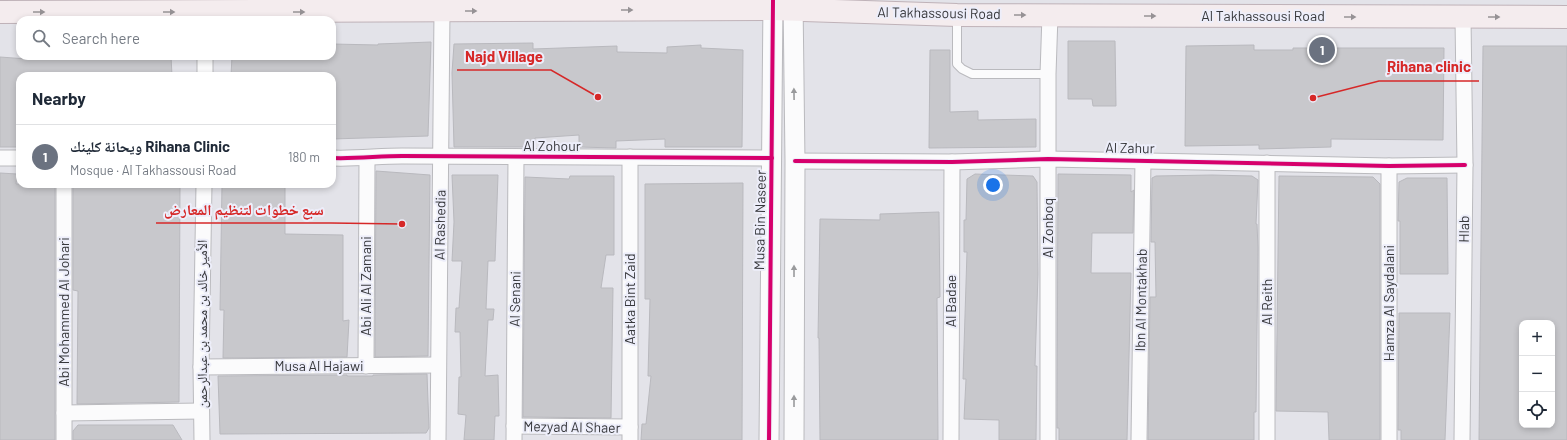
<!DOCTYPE html>
<html lang="en">
<head>
<meta charset="utf-8">
<style>
  body { margin:0; font-family:Barlow,"Noto Naskh Arabic",sans-serif; background:#f2f2f3; color:#1f2937 }
  .controls { position:absolute; right:12px; bottom:12px; display:grid; overflow:hidden; border-radius:8px; box-shadow:0 2px 6px #0003 }
  .controls button { width:36px; height:36px; display:grid; place-items:center; padding:0; border:0; border-bottom:1px solid #e0e1e3; background:#fff; color:#1f2937; font:20px sans-serif }
  .you { position:absolute; left:993px; top:185px; width:14px; height:14px; margin:-10px; border:3px solid #fff; border-radius:50%; background:#1a73e8; box-shadow:0 0 0 6px #1a73e833 }
  .badge { display:grid; place-items:center; width:26px; height:26px; border-radius:50%; background:#1a73e8; color:#fff; font-size:13px; font-weight:700 }
  .pin { position:absolute; translate:-50% -50%; border:2px solid #fff; box-shadow:0 1px 4px #0006 }
  .list { margin:0; padding:0; list-style:none }
  h2 { display:flex; justify-content:space-between; align-items:center; height:52px; margin:0; padding:0 16px; font-size:17px }
  h2 small { font-size:13px; font-weight:400; color:#747a83 }
  .list li { display:grid; grid-template-columns:26px 1fr auto; gap:12px; align-items:center; box-sizing:border-box; height:64px; padding:0 16px; border-top:1px solid #e0e1e3 }
  .list b { display:block; font-size:15px; white-space:nowrap }
  .list p { margin:0; font-size:13px; white-space:nowrap; color:#747a83 }
  .list em { font-size:13px; font-style:normal; color:#747a83 }
  .icon { flex:none; width:22px; height:22px; fill:none; stroke:currentColor; stroke-width:2; stroke-linecap:round; stroke-linejoin:round }
  .map { position:relative; flex:none; width:1567px; height:440px; overflow:hidden }
  .search { position:absolute; background:#fff; box-shadow:0 2px 6px #0003; left:16px; top:16px; width:320px; height:44px; display:flex; align-items:center; gap:10px; box-sizing:border-box; padding:0 14px; border-radius:12px; color:#747a83; font-size:15px }
  .panel { position:absolute; background:#fff; box-shadow:0 2px 6px #0003; left:16px; top:72px; width:320px; height:116px; border-radius:12px }
  .map>svg:first-child { display:block }
</style>
</head>
<body>
<div class="map">
<svg width="1567" height="440" viewBox="0 0 1567 440">
  <rect width="100%" height="100%" fill="#e3e3e9"/>
  <g fill="#c8c8cc" stroke="#b9b9be" fill-rule="evenodd">
    <polygon points="1068,41 1115,41 1116,106 1093,106 1092,99 1068,99"/>
    <polygon points="431,42 428,136 332,139 332,76 231,76 232,56 332,56 332,44 378,45 378,44"/>
    <polygon points="533,43 533,49 617,46 617,52 667,53 667,47 701,45 701,48 743,50 742,147 665,147 665,139 616,141 616,148 579,147 579,135 535,138 535,147 454,147 452,73 454,44"/>
    <polygon points="1254,45 1254,50 1293,50 1293,48 1444,48 1443,140 1331,139 1331,147 1259,149 1259,145 1185,146 1186,46"/>
    <path d="M 1483,46 L 1567,46 L 1567,440 L 1479,440 ZM 1522,323 L 1552,323 L 1552,425 L 1522,425 Z"/>
    <polygon points="930,50 950,50 950,112 978,111 978,120 1036,119 1036,147 929,148"/>
    <polygon points="44,56 117,56 125,59 140,56 171,56 172,76 20,76 20,147 0,147 0,57 27,59"/>
    <polygon points="376,171 430,175 428,356 375,357"/>
    <polygon points="0,173 17,174 16,184 55,184 55,440 0,440"/>
    <polygon points="975,174 1033,176 1037,182 1038,274 1035,366 1037,366 1036,440 999,440 999,420 964,419 966,379 963,379 967,252 964,252 964,220 966,220 967,179"/>
    <polygon points="1058,174 1131,175 1131,192 1134,190 1133,233 1092,233 1091,273 1131,273 1127,440 1059,440 1059,428 1057,428"/>
    <polygon points="452,175 498,175 495,261 488,261 486,309 494,309 493,320 488,320 485,376 498,375 499,416 495,416 494,440 464,440 466,415 458,414 459,377 461,377 460,332 455,332 456,308 459,308 462,261 452,261 454,222"/>
    <polygon points="1212,175 1252,176 1258,180 1256,224 1257,224 1258,248 1256,412 1254,412 1254,440 1148,440 1150,297 1156,297 1155,242 1151,242 1152,178 1156,176"/>
    <polygon points="570,176 614,176 614,255 606,255 601,288 613,288 611,418 523,417 525,177 569,179"/>
    <polygon points="1279,176 1373,177 1380,184 1380,440 1329,440 1328,412 1276,411"/>
    <polygon points="1407,178 1447,178 1448,274 1400,274 1400,221 1398,221 1399,182"/>
    <polygon points="743,183 742,440 641,440 642,424 646,424 651,376 648,376 650,299 645,299 645,184"/>
    <polygon points="73,184 180,184 179,402 77,404 78,291 73,290"/>
    <polygon points="222,184 285,184 285,234 343,235 343,321 349,320 347,357 223,358 224,310 220,310"/>
    <polygon points="939,212 940,297 937,298 938,440 820,440 819,338 818,338 820,219 880,220 880,214"/>
    <polygon points="1399,313 1450,313 1445,440 1401,440 1401,430 1398,430"/>
    <polygon points="427,374 429,428 426,433 220,434 218,376 347,375 347,376 373,376 373,375"/>
    <polygon points="78,425 173,425 182,440 73,440 73,431"/>
  </g>
  <g fill="none" stroke-linecap="round" stroke-linejoin="round">
    <defs>
      <polyline id="service" points="957,16 957,64 962,69 972,74 1048,74"/>
      <g id="minor">
        <polyline points="205,76 205,56"/>
        <polyline points="630,157 630,440"/>
        <polyline points="0,158 20,158"/>
        <path d="M 332,158 C 356,159 379,156 402,156 L 772,158"/>
        <polyline points="795,161 952,162 1048,159 1389,166 1465,165"/>
        <polyline points="366,366 367,159"/>
        <polyline points="201,367 437,365"/>
        <polyline points="64,413 201,411"/>
        <polyline points="514,426 630,427"/>
        <polyline points="64,440 64,184"/>
        <polyline points="202,440 201,367 204,184"/>
        <polyline points="438,440 442,11"/>
        <polyline points="514,440 516,157"/>
        <polyline points="951,440 952,162"/>
        <polyline points="1048,440 1048,74 1050,15"/>
        <polyline points="1139,440 1143,159"/>
        <polyline points="1267,440 1267,163"/>
        <polyline points="1389,440 1389,166"/>
        <polyline points="1462,440 1465,165 1463,18"/>
      </g>
      <g id="tertiary">
        <polyline points="793,0 795,161 794,440"/>
        <polyline points="769,440 773,0"/>
      </g>
      <polyline id="primary" points="0,12 773,9 957,15 1567,17"/>
    </defs>
    <use href="#service" stroke="#bababe" stroke-width="10"/>
    <use href="#minor" stroke="#bababe" stroke-width="17"/>
    <use href="#tertiary" stroke="#bababe" stroke-width="21"/>
    <use href="#primary" stroke="#bfb2b8" stroke-width="24"/>
    <use href="#service" stroke="#fbfbfc" stroke-width="8"/>
    <use href="#minor" stroke="#fbfbfc" stroke-width="15"/>
    <use href="#tertiary" stroke="#fbfbfc" stroke-width="19"/>
    <use href="#primary" stroke="#f4ecee" stroke-width="22"/>
    <defs>
      <g id="cycleway">
        <path d="M 332,158 C 356,159 379,156 402,156 L 772,158"/>
        <polyline points="795,161 952,162 1048,159 1389,166 1465,165"/>
        <polyline points="769,440 773,0"/>
      </g>
    </defs>
    <use href="#cycleway" stroke="#edeefa" stroke-width="6"/>
    <use href="#cycleway" stroke="#d6006c" stroke-width="4"/>
  </g>
  <defs><path id="oneway-solid" d="M-6-.8H1V-3.2L6.5 0L1 3.2V.8H-6Z"/></defs>
  <g fill="#969295">
    <use href="#oneway-solid" transform="translate(627 10)"/>
    <use href="#oneway-solid" transform="translate(471 11)"/>
    <use href="#oneway-solid" transform="translate(39 12)"/>
    <use href="#oneway-solid" transform="translate(169 12)"/>
    <use href="#oneway-solid" transform="translate(299 12)"/>
    <use href="#oneway-solid" transform="translate(1020 15)"/>
    <use href="#oneway-solid" transform="translate(1150 16)"/>
    <use href="#oneway-solid" transform="translate(1350 17)"/>
    <use href="#oneway-solid" transform="translate(1494 17)"/>
  </g>
  <g fill="#999a9c">
    <use href="#oneway-solid" transform="translate(794 94) rotate(-91)"/>
    <use href="#oneway-solid" transform="translate(794 271) rotate(-90)"/>
    <use href="#oneway-solid" transform="translate(794 401) rotate(-90)"/>
  </g>
  <g text-anchor="middle" stroke-width="4" stroke-linejoin="round" paint-order="stroke">
    <g font-size="14" fill="#37383c" stroke="#edeefa">
      <text transform="translate(939 13) rotate(1)" y="5">Al Takhassousi Road</text>
      <text x="1263" y="21">Al Takhassousi Road</text>
      <text x="552" y="151">Al Zohour</text>
      <text transform="translate(1130 148) rotate(1)" y="5">Al Zahur</text>
      <text transform="translate(760 220) rotate(-89)" y="5">Musa Bin Naseer</text>
      <text transform="translate(440 225) rotate(-89)" y="5">Al Rashedia</text>
      <text transform="translate(1048 228) rotate(-90)" y="5">Al Zonboq</text>
      <text transform="translate(1464 229) rotate(-89)" y="5">Hlab</text>
      <text transform="translate(366 286) rotate(-90)" y="5">Abi Ali Al Zamani</text>
      <text transform="translate(515 299) rotate(-89)" y="5">Al Senani</text>
      <text transform="translate(630 299) rotate(-90)" y="5">Aatka Bint Zaid</text>
      <text transform="translate(1141 300) rotate(-89)" y="5">Ibn Al Montakhab</text>
      <text transform="translate(951 301) rotate(-90)" y="5">Al Badae</text>
      <text transform="translate(1267 302) rotate(-90)" y="5">Al Reith</text>
      <text transform="translate(1389 303) rotate(-90)" y="5">Hamza Al Saydalani</text>
      <text transform="translate(64 312) rotate(-90)" y="5">Abi Mohammed Al Johari</text>
      <text transform="translate(202 324) rotate(-90)" y="5">الأمير خالد بن محمد بن عبدالرحمن</text>
      <text x="319" y="371">Musa Al Hajawi</text>
      <text transform="translate(572 427) rotate(1)" y="5">Mezyad Al Shaer</text>
    </g>
  </g>
  <path fill="none" stroke="#d62828" stroke-width="1.5" d="M598 97L551 70H457M1313 98L1379 81H1479M402 224L331 223H156"/>
  <g fill="#d62828" stroke="#edeefa" stroke-width="1.5">
    <circle cx="598" cy="97" r="4"/>
    <circle cx="1313" cy="98" r="4"/>
    <circle cx="402" cy="224" r="4"/>
  </g>
  <g font-size="15" text-anchor="middle" font-weight="bold" fill="#d62828" stroke="#edeefa" stroke-width="4" stroke-linejoin="round" paint-order="stroke">
    <text x="504" y="62">Najd Village</text>
    <text x="1429" y="72">ٍRihana clinic</text>
    <text x="244" y="215">سبع خطوات لتنظيم المعارض</text>
  </g>
</svg>
<div class="controls">
<button>+</button>
<button>−</button>
<button><svg class="icon" aria-label="locate" viewBox="0 0 24 24"><circle cx="12" cy="12" r="6"/><path d="M12 2v4M12 18v4M2 12h4M18 12h4"/></svg></button>
</div>
<div class="you"></div>
<div class="pin badge" style="left:1322px;top:50px;background:#6b7280">1</div>
<div class="search"><svg class="icon" aria-label="search" viewBox="0 0 24 24"><circle cx="10" cy="10" r="6"/><path d="M15 15l6 6"/></svg>Search here</div>
<section class="panel">
<h2>Nearby<small></small></h2>
<ul class="list">
<li><span class="badge" style="background:#6b7280">1</span><div><b>ويحانة كلينك Rihana Clinic</b><p>Mosque · Al Takhassousi Road</p></div><em>180 m</em></li>
</ul>
</section>
</div>
</body>
</html>
